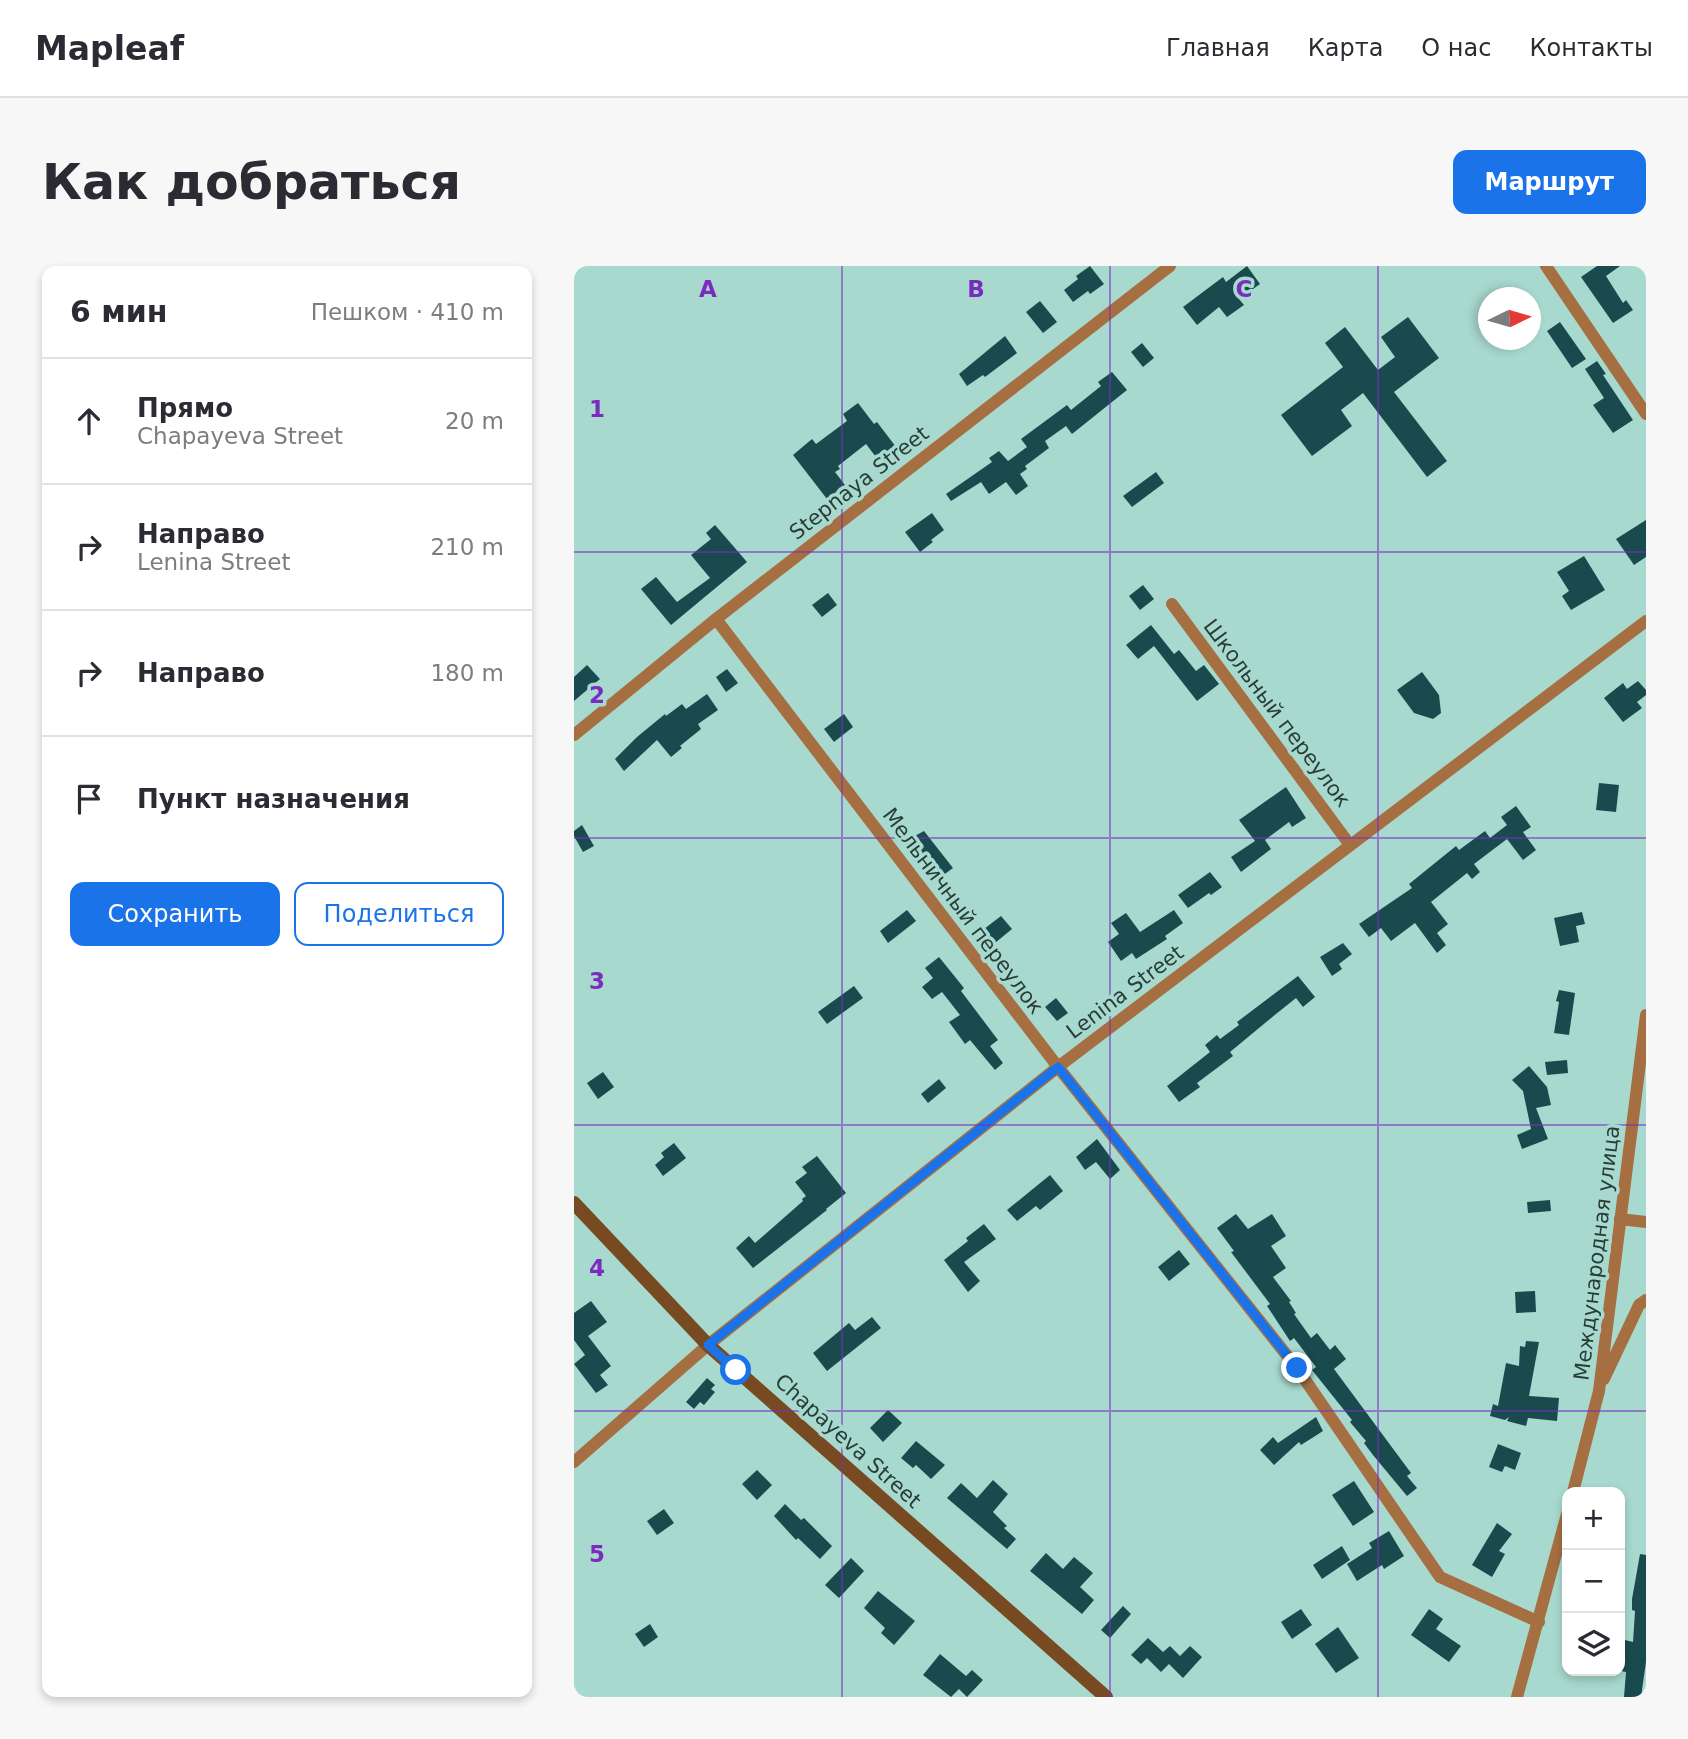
<!DOCTYPE html>
<html lang="ru">
<head>
<meta charset="utf-8">
<style>
  body { margin:0; font-family:"DejaVu Sans",sans-serif; background:#f7f7f7; color:#2b2b33 }
  .controls { position:absolute; right:21px; bottom:21px; display:grid; overflow:hidden; border-radius:14px; box-shadow:0 4px 10px #0003 }
  .controls button { width:63px; height:63px; display:grid; place-items:center; padding:0; border:0; border-bottom:2px solid #e1e1e2; background:#fff; color:#2b2b33; font:35px sans-serif }
  .compass { position:absolute; left:904px; top:21px; width:63px; height:63px; border-radius:50%; background:#fff; box-shadow:0 4px 10px #0003; rotate:85deg }
  .stop { position:absolute; width:21px; height:21px; margin:-16px; border:5px solid #1a73e8; border-radius:50%; background:#fff }
  .stop.end { background:#1a73e8; border-color:#fff; box-shadow:0 2px 7px #0008 }
  .list { margin:0; padding:0; list-style:none }
  h2 { display:flex; justify-content:space-between; align-items:center; height:91px; margin:0; padding:0 28px; font-size:30px }
  h2 small { font-size:23px; font-weight:400; color:#7c7c81 }
  .list li { display:grid; grid-template-columns:46px 1fr auto; gap:21px; align-items:center; box-sizing:border-box; height:126px; padding:0 28px; border-top:2px solid #e1e1e2 }
  .list b { display:block; font-size:26px; white-space:nowrap }
  .list p { margin:0; font-size:23px; white-space:nowrap; color:#7c7c81 }
  .list em { font-size:23px; font-style:normal; color:#7c7c81 }
  .actions { display:flex; gap:14px; padding:21px 28px }
  .actions a { flex:1; padding:16px 0; border:2px solid #1a73e8; border-radius:14px; text-align:center; font-size:24px; color:#1a73e8 }
  .actions .main { background:#1a73e8; color:#fff }
  .icon { flex:none; width:38px; height:38px; fill:none; stroke:currentColor; stroke-width:2; stroke-linecap:round; stroke-linejoin:round }
  .map { position:relative; flex:none; width:1072px; height:1431px; overflow:hidden; border-radius:14px }
  header { display:flex; align-items:center; gap:42px; box-sizing:border-box; height:98px; padding:0 35px; background:#fff; border-bottom:2px solid #e1e1e2 }
  header strong { font-size:33px }
  nav { display:flex; gap:38px; margin-inline-start:auto; font-size:24px }
  .intro { display:flex; align-items:center; justify-content:space-between; box-sizing:border-box; height:168px; padding:0 42px }
  h1 { margin:0; font-size:49px }
  .button { padding:18px 32px; border-radius:14px; background:#1a73e8; color:#fff; font-size:24px; font-weight:700 }
  main { display:flex; gap:42px; padding:0 42px }
  aside { flex:1; background:#fff; border-radius:14px; box-shadow:0 4px 10px #0003 }
  .map>svg:first-child { display:block }
</style>
</head>
<body>
<header>
<strong>Mapleaf</strong>
<nav><a>Главная</a><a>Карта</a><a>О нас</a><a>Контакты</a></nav>
</header>
<div class="intro"><h1>Как добраться</h1><a class="button">Маршрут</a></div>
<main>
<aside>
<h2>6 мин<small>Пешком · 410 m</small></h2>
<ul class="list">
<li><svg class="icon" aria-label="ahead" viewBox="0 0 24 24"><path d="M12 20V5M6 11l6-6 6 6"/></svg><div><b>Прямо</b><p>Chapayeva Street</p></div><em>20 m</em></li>
<li><svg class="icon" aria-label="right" viewBox="0 0 24 24"><path d="M7 20v-9h11M14 6l5 5-5 5"/></svg><div><b>Направо</b><p>Lenina Street</p></div><em>210 m</em></li>
<li><svg class="icon" aria-label="right" viewBox="0 0 24 24"><path d="M7 20v-9h11M14 6l5 5-5 5"/></svg><div><b>Направо</b></div><em>180 m</em></li>
<li><svg class="icon" aria-label="arrive" viewBox="0 0 24 24"><path d="M6 21V4h12l-3 4 3 4H6"/></svg><div><b>Пункт назначения</b></div></li>
</ul>
<div class="actions"><a class="main">Сохранить</a><a>Поделиться</a></div>
</aside>
<div class="map">
<svg width="1072" height="1431" viewBox="0 0 1072 1431">
  <rect width="100%" height="100%" fill="#a8d9ce"/>
  <g fill="#194b4e">
    <polygon points="516,0 530,18 516,28 514,25 499,36 490,24 504,13 502,10"/>
    <polygon points="673,0 686,18 665,33 670,39 653,51 645,41 623,59 609,41 649,11 652,16"/>
    <polygon points="1023,0 1046,0 1032,10 1049,37 1052,34 1059,44 1039,57 1007,11"/>
    <polygon points="466,35 483,56 469,67 452,46"/>
    <polygon points="834,51 865,92 820,126 873,195 853,211 789,127 767,144 778,160 738,190 707,149 769,101 751,77 771,61 804,104 821,91 807,71"/>
    <polygon points="986,56 1012,93 998,102 973,65"/>
    <polygon points="431,70 443,87 411,111 409,109 393,120 385,108"/>
    <polygon points="568,77 580,92 569,101 557,86"/>
    <polygon points="1023,95 1032,108 1029,109 1059,154 1039,167 1019,139 1030,132 1011,103"/>
    <polygon points="538,106 553,124 498,168 492,160 471,175 475,182 451,200 453,203 446,208 454,220 442,229 432,216 415,228 407,216 377,235 372,228 418,196 415,192 425,185 434,195 453,181 447,173 493,139 497,144 527,120 524,116"/>
    <polygon points="284,137 300,158 303,156 322,181 305,195 292,178 264,200 266,203 261,206 271,219 253,233 219,189 238,173 242,178 273,155 269,148"/>
    <polygon points="582,206 590,217 558,241 549,230"/>
    <polygon points="358,247 370,264 357,274 359,276 346,286 331,266"/>
    <polygon points="1072,254 1072,291 1060,299 1042,273"/>
    <polygon points="141,259 173,296 97,359 67,323 82,311 103,336 136,312 117,289 137,273 132,267"/>
    <polygon points="1010,290 1031,324 997,344 988,330 995,325 983,306"/>
    <polygon points="569,319 580,333 566,344 555,330"/>
    <polygon points="254,327 263,339 248,351 238,339"/>
    <polygon points="577,359 600,388 605,384 622,405 630,399 645,418 623,435 580,380 564,393 552,379"/>
    <polygon points="13,399 26,413 0,435 0,411"/>
    <polygon points="153,403 164,417 152,426 142,411"/>
    <polygon points="848,406 865,429 867,447 859,453 840,447 823,424"/>
    <polygon points="1064,415 1072,424 1072,429 1063,436 1068,442 1049,456 1030,432 1049,417 1053,423"/>
    <polygon points="133,428 144,444 124,458 127,463 106,480 108,482 97,491 83,474 50,505 41,493 63,471 91,448 92,450 108,438 112,443"/>
    <polygon points="270,448 279,461 260,476 250,463"/>
    <polygon points="1025,517 1045,519 1042,546 1022,544"/>
    <polygon points="712,521 732,552 718,561 715,556 691,574 697,583 667,606 657,591 681,575 665,554"/>
    <polygon points="942,540 957,561 949,566 962,584 949,594 933,573 900,598 906,606 898,613 893,607 857,636 874,658 863,667 872,679 863,687 841,657 817,675 807,662 795,671 785,658 838,622 835,618 882,580 885,584 911,565 916,572 933,559 927,551"/>
    <polygon points="8,559 20,580 9,586 0,570 0,565"/>
    <polygon points="350,565 379,602 364,613 344,585 347,583 339,571"/>
    <polygon points="636,606 648,621 637,629 635,627 614,642 604,629"/>
    <polygon points="333,644 342,655 314,677 306,665"/>
    <polygon points="600,644 609,657 591,670 593,673 562,693 558,687 547,695 534,676 545,668 537,657 552,647 566,666"/>
    <polygon points="1008,646 1011,658 1002,660 1005,676 986,680 980,652"/>
    <polygon points="427,650 438,663 421,677 410,663"/>
    <polygon points="769,677 778,688 765,698 768,703 758,710 746,691"/>
    <polygon points="365,691 390,722 387,725 424,774 416,780 429,797 421,804 396,774 391,778 375,756 386,749 368,726 358,733 348,721 359,712 351,702"/>
    <polygon points="724,710 741,731 729,741 722,732 702,748 656,786 659,790 623,817 626,821 605,836 593,820 636,786 631,779 643,769 646,773 665,759 663,756"/>
    <polygon points="280,720 289,732 253,758 244,746"/>
    <polygon points="985,724 1001,727 995,769 980,767 985,736 982,735"/>
    <polygon points="482,732 494,747 483,755 471,741"/>
    <polygon points="993,794 994,807 973,809 971,796"/>
    <polygon points="955,800 973,821 977,839 962,842 974,873 948,883 943,869 957,863 949,825 938,814"/>
    <polygon points="29,806 40,821 24,833 13,817"/>
    <polygon points="365,813 372,822 354,837 347,828"/>
    <polygon points="523,873 546,904 536,913 522,896 511,904 502,891"/>
    <polygon points="100,877 112,892 89,910 81,899 90,891 87,887"/>
    <polygon points="243,890 272,927 252,943 253,944 179,1002 162,982 175,970 181,977 229,935 228,933 232,930 221,916 233,907 228,901"/>
    <polygon points="476,909 489,925 466,944 462,940 443,955 433,944"/>
    <polygon points="976,934 977,945 954,947 953,936"/>
    <polygon points="662,948 674,963 698,948 712,970 697,980 712,1002 699,1011 717,1035 715,1036 722,1047 720,1048 737,1072 743,1067 756,1084 761,1079 772,1093 760,1103 837,1207 833,1210 843,1222 833,1230 799,1189 790,1177 792,1175 776,1156 778,1154 738,1104 742,1101 720,1072 716,1075 693,1040 696,1038 657,986 660,985 643,962"/>
    <polygon points="410,958 422,973 390,996 406,1015 394,1026 370,994 394,975 392,972"/>
    <polygon points="605,984 616,998 595,1015 584,1001"/>
    <polygon points="961,1025 962,1046 942,1047 941,1026"/>
    <polygon points="17,1035 33,1056 14,1070 37,1100 26,1109 34,1119 22,1127 0,1098 11,1089 0,1074 0,1047"/>
    <polygon points="298,1051 307,1062 253,1105 239,1087 275,1057 281,1064"/>
    <polygon points="952,1075 965,1076 955,1130 985,1132 983,1155 954,1152 952,1160 933,1155 935,1151 931,1154 916,1150 919,1138 924,1140 932,1097 945,1100 946,1080 951,1081"/>
    <polygon points="133,1112 141,1119 137,1123 141,1126 130,1139 126,1136 120,1143 112,1136"/>
    <polygon points="314,1144 328,1157 309,1176 296,1162"/>
    <polygon points="742,1151 749,1165 727,1179 725,1176 700,1199 686,1184 699,1171 704,1177"/>
    <polygon points="342,1175 371,1199 357,1213 342,1199 339,1202 327,1192"/>
    <polygon points="924,1178 947,1187 941,1204 931,1200 928,1206 915,1201"/>
    <polygon points="183,1204 198,1219 183,1234 168,1218"/>
    <polygon points="419,1214 434,1228 419,1246 433,1260 430,1262 442,1273 433,1283 373,1232 387,1217 403,1232"/>
    <polygon points="780,1215 800,1246 779,1260 758,1229"/>
    <polygon points="211,1238 227,1254 230,1252 258,1280 246,1293 224,1272 222,1274 200,1250"/>
    <polygon points="90,1243 100,1257 83,1269 73,1255"/>
    <polygon points="923,1257 938,1268 925,1285 931,1288 918,1311 898,1299"/>
    <polygon points="815,1265 830,1290 810,1303 808,1299 783,1315 773,1298 798,1282 795,1277"/>
    <polygon points="768,1280 776,1294 748,1313 739,1299"/>
    <polygon points="472,1287 489,1303 500,1291 519,1307 506,1321 520,1334 508,1348 456,1305"/>
    <polygon points="1066,1288 1072,1289 1072,1396 1067,1431 1050,1431 1052,1406 1047,1405 1051,1374 1059,1376 1061,1345 1058,1344 1058,1333"/>
    <polygon points="277,1292 290,1305 265,1332 251,1319"/>
    <polygon points="304,1325 341,1355 320,1379 307,1367 311,1362 290,1342"/>
    <polygon points="549,1340 557,1348 536,1372 527,1364"/>
    <polygon points="727,1343 738,1359 718,1373 707,1356"/>
    <polygon points="855,1343 869,1353 862,1363 887,1380 875,1396 837,1369"/>
    <polygon points="76,1358 84,1371 70,1381 61,1368"/>
    <polygon points="764,1361 785,1392 762,1407 741,1378"/>
    <polygon points="574,1372 589,1386 596,1380 606,1390 616,1380 628,1391 609,1412 595,1398 587,1406 573,1392 567,1398 557,1389"/>
    <polygon points="366,1388 392,1410 398,1404 409,1414 393,1431 385,1423 377,1431 349,1409"/>
  </g>
  <g fill="none" stroke-linecap="round" stroke-linejoin="round">
    <g stroke="#a56f42" stroke-width="12">
      <polyline points="972,0 1072,148"/>
      <polyline points="598,338 776,579"/>
      <polyline points="142,353 484,801 723,1102 866,1311 965,1356"/>
      <polyline points="0,469 142,353 596,0"/>
      <polyline points="1046,953 1072,956"/>
      <polyline points="1030,1113 1065,1039 1072,1034"/>
      <polyline points="0,1196 134,1079 484,801 1072,355"/>
      <polyline points="999,1226 1025,1125 1072,749"/>
      <polyline points="943,1431 993,1248"/>
    </g>
    <polyline stroke="#784a22" stroke-width="14" points="0,937 134,1079 532,1431"/>
  </g>
  <g fill="none" stroke-linecap="round" stroke-linejoin="round">
    <polyline stroke="#1a73e8" stroke-width="9" points="162,1104 134,1079 484,801 723,1102"/>
  </g>
  <path fill="none" stroke="#7b2cbf" stroke-width="2" stroke-opacity="0.55" d="M 268,0 L 268,1431M 536,0 L 536,1431M 804,0 L 804,1431M 0,286 L 1072,286M 0,572 L 1072,572M 0,859 L 1072,859M 0,1145 L 1072,1145"/>
  <g text-anchor="middle" stroke-width="7" stroke-linejoin="round" paint-order="stroke">
    <g font-size="21" fill="#293d38" stroke="#a8d9ce">
      <text transform="translate(285 217) rotate(-38)" y="7">Stepnaya Street</text>
      <text transform="translate(703 447) rotate(53)" y="7">Школьный переулок</text>
      <text transform="translate(389 645) rotate(53)" y="7">Мельничный переулок</text>
      <text transform="translate(551 726) rotate(-37)" y="7">Lenina Street</text>
      <text transform="translate(1023 987) rotate(-83)" y="7">Международная улица</text>
      <text transform="translate(274 1175) rotate(42)" y="7">Chapayeva Street</text>
    </g>
  </g>
  <g font-size="23" text-anchor="middle" font-weight="bold" fill="#7b2cbf" stroke="#a8d9ce" stroke-width="7" stroke-linejoin="round" paint-order="stroke">
    <text x="134" y="31">A</text>
    <text x="402" y="31">B</text>
    <text x="670" y="31">C</text>
    <text x="23" y="151">1</text>
    <text x="23" y="437">2</text>
    <text x="23" y="723">3</text>
    <text x="23" y="1010">4</text>
    <text x="23" y="1296">5</text>
  </g>
</svg>
<div class="controls">
<button>+</button>
<button>−</button>
<button><svg class="icon" aria-label="layers" viewBox="0 0 24 24"><path d="M12 4l9 5-9 5-9-5zM3 14l9 5 9-5"/></svg></button>
</div>
<svg class="compass" viewBox="-18 -18 36 36"><path d="M0-13l5 13h-10z" fill="#e53935"/><path d="M0 13l5-13h-10z" fill="#7c7c81"/></svg>
<div class="stop" style="left:162px;top:1104px"></div>
<div class="stop end" style="left:723px;top:1102px"></div>
</div>
</main>
</body>
</html>
